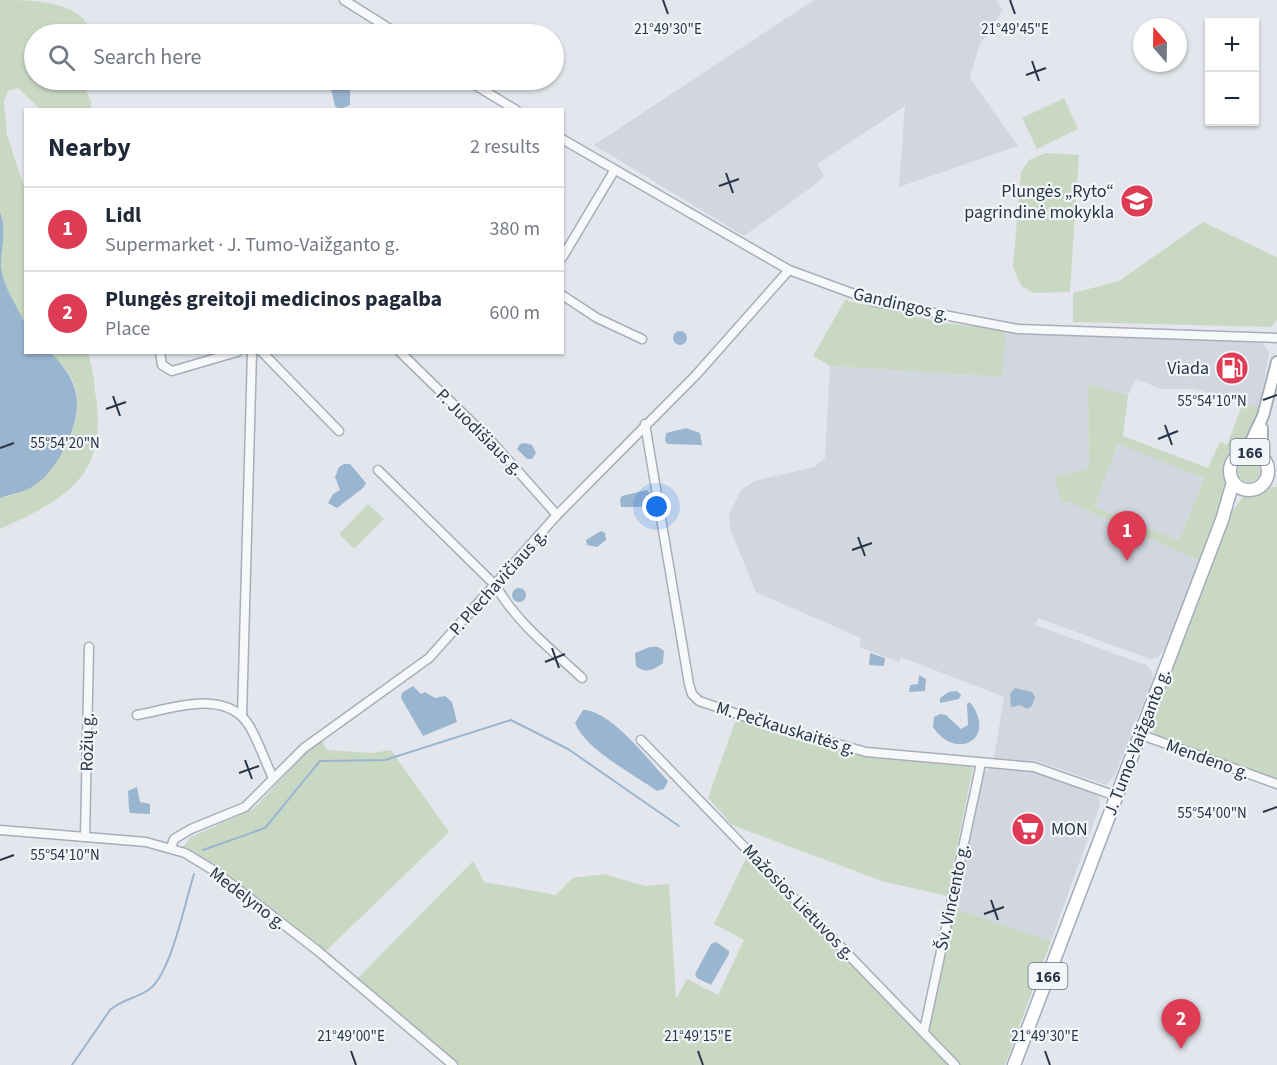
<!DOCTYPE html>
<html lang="en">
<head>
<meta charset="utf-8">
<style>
  body { margin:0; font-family:"Source Sans 3",sans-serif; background:#f2f2f3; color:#1f2937 }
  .controls { position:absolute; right:18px; top:18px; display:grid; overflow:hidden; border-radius:0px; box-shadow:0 2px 4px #0004 }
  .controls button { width:54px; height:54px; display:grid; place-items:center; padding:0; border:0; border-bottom:2px solid #e0e1e3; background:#fff; color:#1f2937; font:30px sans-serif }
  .compass { position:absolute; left:1133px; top:18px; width:54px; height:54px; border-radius:50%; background:#fff; box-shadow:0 2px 4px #0004; rotate:340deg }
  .you { position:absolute; left:657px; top:507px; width:21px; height:21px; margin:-15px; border:4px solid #fff; border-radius:50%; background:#1a73e8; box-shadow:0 0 0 9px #1a73e833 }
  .badge { display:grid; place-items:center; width:39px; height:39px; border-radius:50%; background:#de3b55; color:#fff; font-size:20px; font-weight:700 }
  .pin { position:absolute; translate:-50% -50px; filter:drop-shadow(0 2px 3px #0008) }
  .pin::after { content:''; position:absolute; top:32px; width:21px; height:18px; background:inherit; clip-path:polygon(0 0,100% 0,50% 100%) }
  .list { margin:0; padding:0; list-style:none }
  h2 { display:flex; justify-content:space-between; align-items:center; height:78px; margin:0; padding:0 24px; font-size:26px }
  h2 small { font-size:20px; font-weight:400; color:#747a83 }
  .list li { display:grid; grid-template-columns:39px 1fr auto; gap:18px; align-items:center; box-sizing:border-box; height:84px; padding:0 24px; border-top:2px solid #e0e1e3 }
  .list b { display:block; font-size:22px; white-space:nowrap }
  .list p { margin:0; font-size:20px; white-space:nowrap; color:#747a83 }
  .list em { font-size:20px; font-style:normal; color:#747a83 }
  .icon { flex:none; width:33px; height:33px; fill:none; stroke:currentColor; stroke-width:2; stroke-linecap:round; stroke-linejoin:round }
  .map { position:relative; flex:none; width:1277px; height:1065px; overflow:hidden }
  .search { position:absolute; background:#fff; box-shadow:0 2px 4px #0004; left:24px; top:24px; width:540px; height:66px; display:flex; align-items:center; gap:15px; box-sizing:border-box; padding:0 21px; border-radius:33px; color:#747a83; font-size:22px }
  .panel { position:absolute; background:#fff; box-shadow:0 2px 4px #0004; left:24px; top:108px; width:540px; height:246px; border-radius:0px }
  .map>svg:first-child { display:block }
</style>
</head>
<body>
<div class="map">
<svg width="1277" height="1065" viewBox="0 0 1277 1065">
  <rect width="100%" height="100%" fill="#e3e7ed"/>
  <g fill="#d1d6df">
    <polygon points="814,0 996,0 1003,10 979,46 970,78 1018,146 899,187 905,106 817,164 824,176 812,187 744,236 594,145"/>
    <polygon points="1006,330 1262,343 1269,352 1259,408 1195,389 1161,389 1136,379 1128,395 1088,385 1089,468 1061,502 1068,502 1200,561 1164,650 1157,658 1150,659 1038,618 1035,625 1146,665 1152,671 1153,678 1115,775 1106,785 1037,761 994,758 1004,697 901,657 899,662 859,647 861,638 756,592 730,529 729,515 741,490 755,481 814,467 825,458 830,366 1001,377"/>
    <polygon points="1118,444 1204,477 1179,540 1094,507"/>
    <polygon points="992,767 1035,771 1097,795 1099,799 1100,805 1051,941 953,908 981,774"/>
  </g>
  <g fill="#c9d8c3" fill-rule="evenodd">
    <path d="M 0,0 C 30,0 83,0 91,33 L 34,34 L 34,80 L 82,80 L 91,102 L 91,109 L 40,109 L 18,88 L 8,91 L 4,101 L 7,135 L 25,190 L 25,325 C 13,310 0,283 0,264 C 1,245 8,230 0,212 Z"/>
    <polygon points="1064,98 1078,129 1037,149 1022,118"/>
    <polygon points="1046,153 1079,155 1070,292 1035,293 1022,287 1017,277 1013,267 1021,172 1029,160"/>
    <polygon points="1203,222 1277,257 1277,319 1271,327 1073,322 1073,293 1119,281"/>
    <polygon points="845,300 944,323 1006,330 1002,377 830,366 813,356"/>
    <path d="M 51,353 L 88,353 C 93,367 94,383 96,398 C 107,478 65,499 0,529 L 0,498 C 7,496 16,495 22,491 C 53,474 85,427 76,391 C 73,375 62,364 51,353 Z"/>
    <path d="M 1088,385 L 1128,395 L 1123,436 L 1208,468 L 1220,442 L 1227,445 L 1243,403 L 1259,408 L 1251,437 L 1227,460 L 1228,490 L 1200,561 L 1068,502 L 1061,502 L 1055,477 L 1089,468 ZM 1118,444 L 1204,478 L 1179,540 L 1094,507 Z"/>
    <circle cx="1249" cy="471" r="11"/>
    <polygon points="1272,487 1277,487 1277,778 1156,736 1149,724 1226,519 1244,496"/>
    <polygon points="368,504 384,519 354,549 339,534"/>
    <polygon points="736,719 863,757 973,767 947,896 882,881 732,825 708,798"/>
    <polygon points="322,741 327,750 372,753 391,750 449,832 325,952 224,873 182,848 191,837 253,809 306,753"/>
    <polygon points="748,854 926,1038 953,908 1051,941 1005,1065 459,1065 357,979 473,861 484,882 556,895 572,878 604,874 645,886 669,884 676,999 687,979 718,995 744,940 714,924"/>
  </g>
  <g fill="#9ab5d0">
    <polygon points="315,80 336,80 339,88 350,86 350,105 340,109 335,106 331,89 321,88"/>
    <path d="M 0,212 C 8,231 0,248 1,268 C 4,289 17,305 25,324 C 28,331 26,345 26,352 L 51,353 C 81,383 84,406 66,445 C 59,459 49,476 35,485 C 25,492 12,494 0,498 Z"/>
    <circle cx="680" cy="338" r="7"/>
    <polygon points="686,428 700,433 702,445 668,444 665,441 666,433"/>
    <polygon points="525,443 532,445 536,453 532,459 527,459 517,449 520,444"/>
    <polygon points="344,464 350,464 366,483 363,488 337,508 328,503 333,494 340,490 335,477 339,467"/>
    <polygon points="647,490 651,494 650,507 621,507 620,499 622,496"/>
    <polygon points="601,531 605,533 606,540 597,547 587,545 586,540"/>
    <circle cx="519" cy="595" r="7"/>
    <path d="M 650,647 L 658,647 L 664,651 L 663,663 C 653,670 646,674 636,666 L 635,653 Z"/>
    <polygon points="870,653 885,658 884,666 869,665"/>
    <polygon points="919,675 926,679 925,691 909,692 910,685 918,684"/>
    <polygon points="413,686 421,694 425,692 435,698 445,696 452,702 457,722 423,736 401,698 402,693"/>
    <polygon points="1015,688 1032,692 1035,697 1032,706 1027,709 1020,705 1011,707 1010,694"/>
    <polygon points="957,691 961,695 959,699 940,703 940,698 949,692"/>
    <path d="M 970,702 C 998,739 956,762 933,727 L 934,717 L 940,714 L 946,715 L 961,729 L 968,725 L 967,704 Z"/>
    <path d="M 583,710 C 611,710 649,761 668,781 L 664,789 L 657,791 C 633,774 585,749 575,723 Z"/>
    <polygon points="137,787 140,802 150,804 150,814 130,813 129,810 128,791"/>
    <polygon points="716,942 729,951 729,954 711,985 697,978 695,974 711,944"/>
  </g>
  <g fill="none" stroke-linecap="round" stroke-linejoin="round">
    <g stroke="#9ab5d0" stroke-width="2">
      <polyline points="203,850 265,828 320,761 385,760 511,720 568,749 679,826"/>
      <path d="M 72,1065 L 110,1010 C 122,999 139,998 151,988 C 172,969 185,902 194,874"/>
    </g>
    <defs>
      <g id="street">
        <polyline points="344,0 398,34"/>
        <polyline points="467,80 516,110"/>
        <polyline points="562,139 789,270 876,302 1018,329 1277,338"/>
        <polyline points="562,258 614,171"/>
        <polyline points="562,295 597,318 642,339"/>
        <polyline points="160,352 162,365 172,371 237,352"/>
        <polyline points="262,352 339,431"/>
        <polyline points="400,352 492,442 557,515"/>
        <polyline points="645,424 689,684 692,694 699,701 770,725 866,752 1034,767 1116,796"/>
        <path d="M 378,470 L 496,586 C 516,622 552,650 582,678"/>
        <path d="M 137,715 C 172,709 227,687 250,727 C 259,743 265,761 273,778"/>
        <polyline points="242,716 252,352"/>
        <polyline points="1139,734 1277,784"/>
        <polyline points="641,740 955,1065"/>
        <polyline points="0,830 146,842 185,853 213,870 318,951 453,1065"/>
        <polyline points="85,837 89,647"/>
        <polyline points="171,847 174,839 191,829 245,807 304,748 429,658 557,515 696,375 789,270"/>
        <polyline points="924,1031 981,763"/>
      </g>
      <g id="secondary">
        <polyline points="1262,428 1262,456"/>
        <polyline points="1246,452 1263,416 1277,362"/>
      </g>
      <g id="primary">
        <circle cx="1249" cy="471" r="19"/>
        <polyline points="1014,1065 1222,520 1233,482"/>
      </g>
    </defs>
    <use href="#street" stroke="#a7aeb8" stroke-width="11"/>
    <use href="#secondary" stroke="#a7aeb8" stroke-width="14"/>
    <use href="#primary" stroke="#a1abba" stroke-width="15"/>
    <use href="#street" stroke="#f7f8fa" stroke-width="8"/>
    <use href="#secondary" stroke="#fff" stroke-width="10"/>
    <use href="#primary" stroke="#fff" stroke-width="12"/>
  </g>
  <path fill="none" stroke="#283448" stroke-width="2" d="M 663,0 L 668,14M 1010,0 L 1015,14M 1032,61 L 1039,81M 1026,75 L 1046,68M 726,173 L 733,193M 719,186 L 739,179M 113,396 L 120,416M 1263,400 L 1277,395M 106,409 L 126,402M 1165,425 L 1172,445M 1158,439 L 1178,431M 0,448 L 14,443M 858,537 L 865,556M 852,550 L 872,543M 552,648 L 559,668M 545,662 L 565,654M 245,760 L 252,779M 239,773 L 259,766M 1263,812 L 1277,807M 0,860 L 14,855M 991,900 L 998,920M 984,914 L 1004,907M 351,1051 L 356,1065M 698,1051 L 703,1065M 1045,1051 L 1050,1065"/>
  <defs>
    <symbol id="school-disc" viewBox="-11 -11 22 22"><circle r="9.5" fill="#de3b55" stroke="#f3f6f9"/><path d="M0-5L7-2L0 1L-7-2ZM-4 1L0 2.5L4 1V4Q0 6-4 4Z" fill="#fff"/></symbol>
    <symbol id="fuel-disc" viewBox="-11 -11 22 22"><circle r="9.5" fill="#de3b55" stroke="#f3f6f9"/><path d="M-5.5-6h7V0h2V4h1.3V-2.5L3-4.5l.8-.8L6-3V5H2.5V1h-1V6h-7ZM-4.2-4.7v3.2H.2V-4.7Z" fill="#fff"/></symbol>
    <symbol id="supermarket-disc" viewBox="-11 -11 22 22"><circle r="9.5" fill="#de3b55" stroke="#f3f6f9"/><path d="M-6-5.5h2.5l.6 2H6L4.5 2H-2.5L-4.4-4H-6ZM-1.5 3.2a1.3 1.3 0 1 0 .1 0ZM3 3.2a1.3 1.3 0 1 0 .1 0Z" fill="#fff"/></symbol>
  </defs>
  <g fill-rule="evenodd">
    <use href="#school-disc" x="1118" y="182" width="38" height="38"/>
    <use href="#fuel-disc" x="1213" y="349" width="38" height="38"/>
    <use href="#supermarket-disc" x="1009" y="810" width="38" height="38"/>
  </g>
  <g text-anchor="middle" stroke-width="4.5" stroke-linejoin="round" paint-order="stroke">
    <g fill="#f3f6f9" stroke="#656e7d" stroke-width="1.5">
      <rect x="1230.5" y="439" width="39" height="26" rx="4.5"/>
      <rect x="1028.5" y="963" width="39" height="26" rx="4.5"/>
    </g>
    <g font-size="16" font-weight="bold" fill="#283448">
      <text x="1250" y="458">166</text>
      <text x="1048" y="982">166</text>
    </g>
    <g font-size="18" fill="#283448" stroke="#f3f6f9" text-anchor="end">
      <text x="1114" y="197">Plungės „Ryto“<tspan x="1114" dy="21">pagrindinė mokykla</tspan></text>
      <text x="1209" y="374">Viada</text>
      <text x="1051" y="835" text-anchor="start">MON</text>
    </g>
    <g font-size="18" fill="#283448" stroke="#f3f6f9">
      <text transform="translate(901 304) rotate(13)" y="6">Gandingos g.</text>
      <text transform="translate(480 432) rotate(45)" y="6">P. Juodišiaus g.</text>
      <text transform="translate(498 582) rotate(-48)" y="6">P. Plechavičiaus g.</text>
      <text transform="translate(786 728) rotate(17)" y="6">M. Pečkauskaitės g.</text>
      <text transform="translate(87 742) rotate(-89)" y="6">Rožių g.</text>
      <text transform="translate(1137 742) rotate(-69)" y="6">J. Tumo-Vaižganto g.</text>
      <text transform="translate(1208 759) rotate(20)" y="6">Mendeno g.</text>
      <text transform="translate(952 897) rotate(-78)" y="6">Šv. Vincento g.</text>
      <text transform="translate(248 898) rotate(37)" y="6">Medelyno g.</text>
      <text transform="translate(799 902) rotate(46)" y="6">Mažosios Lietuvos g.</text>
    </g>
  </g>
  <g font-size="15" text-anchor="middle" fill="#283448" stroke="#f3f6f9" stroke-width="4.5" stroke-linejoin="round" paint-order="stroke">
    <text x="668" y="34">21°49'30"E</text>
    <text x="1015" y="34">21°49'45"E</text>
    <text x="1212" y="406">55°54'10"N</text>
    <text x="65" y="448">55°54'20"N</text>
    <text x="1212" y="818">55°54'00"N</text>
    <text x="65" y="860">55°54'10"N</text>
    <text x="351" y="1041">21°49'00"E</text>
    <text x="698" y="1041">21°49'15"E</text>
    <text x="1045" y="1041">21°49'30"E</text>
  </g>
</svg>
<div class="controls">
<button>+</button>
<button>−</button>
</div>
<svg class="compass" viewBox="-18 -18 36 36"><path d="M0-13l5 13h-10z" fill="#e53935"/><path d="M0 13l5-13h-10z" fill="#747a83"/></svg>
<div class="you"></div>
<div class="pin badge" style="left:1127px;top:561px">1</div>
<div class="pin badge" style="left:1181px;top:1049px">2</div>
<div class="search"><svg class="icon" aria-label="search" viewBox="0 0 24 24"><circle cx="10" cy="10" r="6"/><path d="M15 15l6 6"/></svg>Search here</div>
<section class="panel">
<h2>Nearby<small>2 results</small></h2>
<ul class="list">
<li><span class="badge">1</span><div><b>Lidl</b><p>Supermarket · J. Tumo-Vaižganto g.</p></div><em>380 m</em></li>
<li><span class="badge">2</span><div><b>Plungės greitoji medicinos pagalba</b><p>Place</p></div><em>600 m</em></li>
</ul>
</section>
</div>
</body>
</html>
